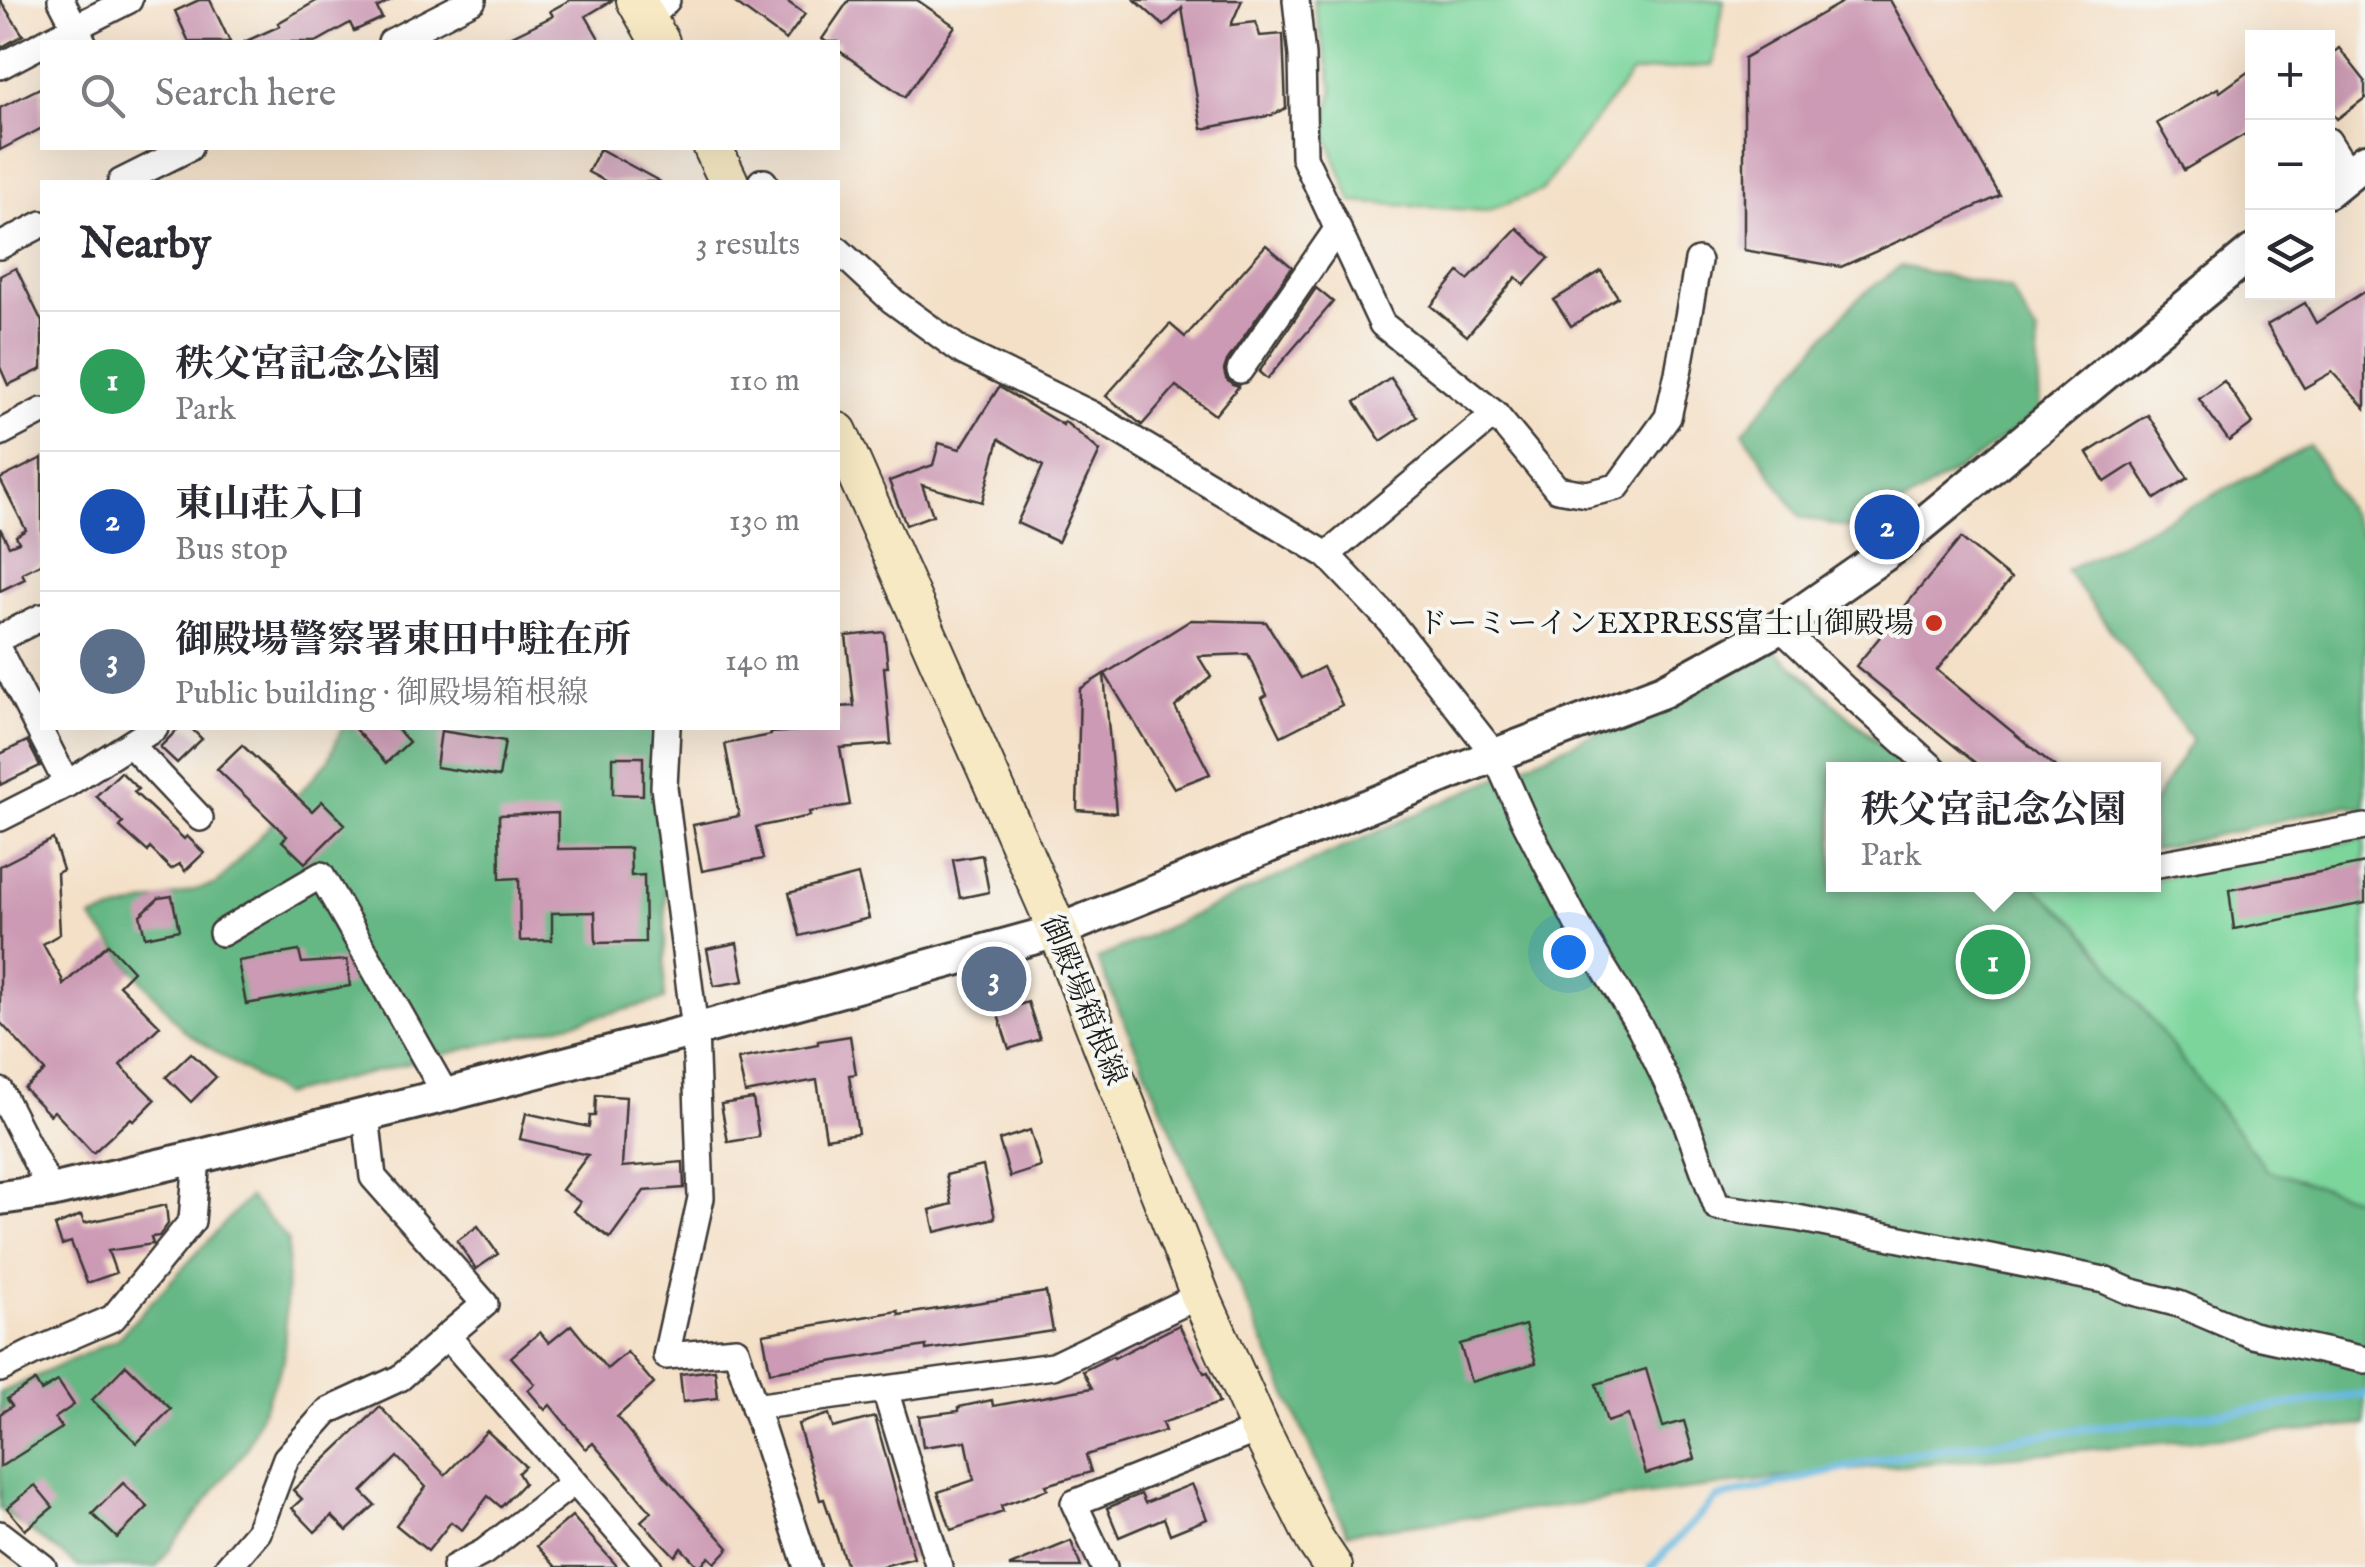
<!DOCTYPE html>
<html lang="en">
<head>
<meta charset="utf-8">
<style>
  body { margin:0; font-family:"IM FELL English","Noto Serif JP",serif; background:#f7f7f7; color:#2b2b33 }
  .controls { position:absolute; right:30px; top:30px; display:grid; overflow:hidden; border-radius:0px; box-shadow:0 10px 40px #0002 }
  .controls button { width:90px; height:90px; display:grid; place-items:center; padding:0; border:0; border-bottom:2px solid #e1e1e2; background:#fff; color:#2b2b33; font:50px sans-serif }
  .you { position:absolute; left:1568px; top:952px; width:35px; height:35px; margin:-25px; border:8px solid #fff; border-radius:50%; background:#1a73e8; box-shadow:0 0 0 15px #1a73e833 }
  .badge { display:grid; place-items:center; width:65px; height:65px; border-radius:50%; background:#c8321e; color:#fff; font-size:32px; font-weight:700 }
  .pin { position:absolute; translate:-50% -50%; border:5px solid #fff; box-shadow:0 2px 10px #0006 }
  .popup { position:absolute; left:1826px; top:762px; width:335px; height:130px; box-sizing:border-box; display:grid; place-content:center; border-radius:0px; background:#fff; filter:drop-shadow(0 2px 8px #0005); font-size:32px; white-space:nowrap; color:#7c7c81 }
  .popup b { font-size:38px; color:#2b2b33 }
  .popup::after { content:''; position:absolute; left:50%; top:100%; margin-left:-20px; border:20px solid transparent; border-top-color:#fff }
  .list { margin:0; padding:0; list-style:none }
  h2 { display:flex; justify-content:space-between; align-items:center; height:130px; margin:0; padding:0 40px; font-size:42px }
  h2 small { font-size:32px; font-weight:400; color:#7c7c81 }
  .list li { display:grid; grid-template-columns:65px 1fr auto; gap:30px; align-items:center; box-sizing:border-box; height:140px; padding:0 40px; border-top:2px solid #e1e1e2 }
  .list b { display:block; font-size:38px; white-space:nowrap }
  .list p { margin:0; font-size:32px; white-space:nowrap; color:#7c7c81 }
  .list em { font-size:32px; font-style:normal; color:#7c7c81 }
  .icon { flex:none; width:55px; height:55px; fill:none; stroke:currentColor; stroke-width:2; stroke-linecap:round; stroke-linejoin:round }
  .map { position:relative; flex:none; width:2365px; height:1567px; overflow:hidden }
  .search { position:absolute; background:#fff; box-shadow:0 10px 40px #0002; left:40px; top:40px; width:800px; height:110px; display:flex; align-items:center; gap:25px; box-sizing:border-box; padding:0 35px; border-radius:0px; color:#7c7c81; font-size:38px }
  .panel { position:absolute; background:#fff; box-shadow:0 10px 40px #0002; left:40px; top:180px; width:800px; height:550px; border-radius:0px }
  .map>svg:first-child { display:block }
</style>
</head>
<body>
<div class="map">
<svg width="2365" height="1567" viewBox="0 0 2365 1567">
  <rect width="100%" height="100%" fill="#f6f6f2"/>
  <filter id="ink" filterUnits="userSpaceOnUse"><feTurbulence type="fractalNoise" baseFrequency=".01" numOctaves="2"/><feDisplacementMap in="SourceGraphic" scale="20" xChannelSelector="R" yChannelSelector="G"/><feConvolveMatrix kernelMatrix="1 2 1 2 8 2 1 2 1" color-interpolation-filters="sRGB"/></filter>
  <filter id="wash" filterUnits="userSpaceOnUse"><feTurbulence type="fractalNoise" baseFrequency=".0048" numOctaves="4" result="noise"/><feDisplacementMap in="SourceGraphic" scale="40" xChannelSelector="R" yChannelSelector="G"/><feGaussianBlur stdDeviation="2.25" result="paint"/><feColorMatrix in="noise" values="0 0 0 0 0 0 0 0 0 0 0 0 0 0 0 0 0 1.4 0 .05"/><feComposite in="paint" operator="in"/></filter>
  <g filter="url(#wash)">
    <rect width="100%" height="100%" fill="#f4e0c7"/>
    <g fill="#7cd69c" stroke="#4c795c" stroke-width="2.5">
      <polygon points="1313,0 1724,0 1713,65 1632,73 1541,191 1487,211 1352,202 1325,131 1333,88"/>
      <path d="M 1780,663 L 1798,668 L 1832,701 L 1910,769 L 1833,770 L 1833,884 L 2072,884 C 2092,892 2129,885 2153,884 L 2153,879 L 2365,838 L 2365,1347 L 2306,1335 L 1669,736 Z"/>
    </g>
    <g fill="#65b784" stroke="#406a50" stroke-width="2.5">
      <polygon points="1900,266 2010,289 2037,334 2040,411 1973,460 1861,531 1800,517 1743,432 1857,299"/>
      <polygon points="2310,446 2365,540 2365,809 2346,805 2153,850 2153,803 2192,740 2066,570"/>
      <polygon points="1776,651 1906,769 1833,770 1833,884 2033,885 2081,928 2267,1170 2365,1201 2365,1425 1818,1473 1347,1533 1097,959"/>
      <polygon points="342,728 669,728 664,1000 282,1095 183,1030 91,918 217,884 328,761"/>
      <polygon points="249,1197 288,1240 284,1360 246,1449 156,1567 79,1567 0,1509 0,1393 117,1339"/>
    </g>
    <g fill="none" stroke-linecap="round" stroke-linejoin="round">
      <polyline stroke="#64b7df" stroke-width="8" points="1651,1567 1717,1498 1906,1454 2104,1426 2258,1409 2365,1394"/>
    </g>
    <g id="blocks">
      <g fill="#cc9ab4">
        <polygon points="0,0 23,35 0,48"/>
        <polygon points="199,0 210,0 230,42 189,42 175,11"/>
        <polygon points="318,0 391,0 377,8 382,18 354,31 350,23 316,42 244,42 280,26 278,23"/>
        <polygon points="570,0 613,0 586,16 601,42 500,42 553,16 550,11"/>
        <polygon points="731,0 785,0 805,14 786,40"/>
        <polygon points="849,0 917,0 955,26 905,97 838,50 838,42 827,42 822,39"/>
        <polygon points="1135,0 1242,0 1231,25 1256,22 1260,36 1283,34 1286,108 1272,115 1202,129 1182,8 1164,26"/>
        <polygon points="1846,0 1890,0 2000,196 1841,267 1744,250 1744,58"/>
        <polygon points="2339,48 2365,81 2365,98 2337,119 2328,107 2328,57"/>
        <polygon points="2252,69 2252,130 2184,170 2157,123 2218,88 2220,92"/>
        <polygon points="42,87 42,128 0,150 0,108"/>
        <polygon points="600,149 661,182 607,182 588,172"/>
        <polygon points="1517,228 1549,258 1524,285 1516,277 1467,336 1431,306 1459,272 1468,280"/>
        <polygon points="1266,245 1292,267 1227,361 1224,370 1226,378 1232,384 1239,386 1215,415 1176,386 1142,425 1106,396 1170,324 1185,337"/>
        <polygon points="16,268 42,322 42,369 8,385 0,367 0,276"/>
        <polygon points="1601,271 1618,297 1571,326 1554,300"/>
        <polygon points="1316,288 1333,302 1267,379 1259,372"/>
        <polygon points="2365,291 2365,408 2332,372 2304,388 2267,325 2305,303 2316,323"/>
        <polygon points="1391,378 1417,417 1381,441 1355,402"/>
        <polygon points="2224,381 2253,423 2229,441 2199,399"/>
        <polygon points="999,387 1063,425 1064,421 1100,451 1058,542 1017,523 1043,466 999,439 982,502 922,485 933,515 906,525 889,481 933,465 939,443 960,449"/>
        <polygon points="2148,415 2188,478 2155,499 2133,464 2105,482 2087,453"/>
        <polygon points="42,458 42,563 22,573 25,579 0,591 0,528 9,546 19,542 16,536 26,530 0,479"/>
        <polygon points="1961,538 2011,579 1937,670 2059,770 1984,770 1856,666"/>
        <polygon points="1191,620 1266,622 1301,678 1323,667 1342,705 1281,736 1262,698 1267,695 1248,654 1198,656 1211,677 1175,707 1210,774 1174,788 1105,674"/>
        <polygon points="884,632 888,667 884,667 891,744 840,748 850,805 809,812 810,816 756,827 763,859 702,871 693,825 739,816 725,744 771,735 771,733 838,728 838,707 854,706 846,636"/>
        <polygon points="1104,674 1116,813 1077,810 1080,689"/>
        <polygon points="179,728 191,728 202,739 177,763 160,747"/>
        <polygon points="354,728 396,728 409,742 386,763"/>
        <polygon points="441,731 505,741 499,777 436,767"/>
        <polygon points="27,741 40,766 0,785 0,754"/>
        <polygon points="242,745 312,811 322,801 345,824 305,863 282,841 287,836 217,769"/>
        <polygon points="613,757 643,757 643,795 613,794"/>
        <polygon points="121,772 138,789 134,792 184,839 187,836 204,853 185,871 180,864 171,869 150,848 148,852 120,827 123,823 96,796"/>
        <polygon points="558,813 558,849 630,848 631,876 644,875 645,942 596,943 595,912 552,913 552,940 520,941 519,878 500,879 499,815"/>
        <polygon points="53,839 63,870 57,873 60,934 43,944 62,979 63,985 108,944 133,971 119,985 160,1026 120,1065 155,1100 134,1121 131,1118 93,1153 54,1111 50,1115 24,1088 45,1071 0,1022 0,866"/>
        <polygon points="982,855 989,892 960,898 953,860"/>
        <polygon points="2365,863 2365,903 2234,929 2229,890"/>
        <polygon points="858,875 869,918 800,936 789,893"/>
        <polygon points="172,896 179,930 145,937 140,915 159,898"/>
        <polygon points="737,943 744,981 714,986 707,949"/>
        <polygon points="299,951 302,963 347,960 350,986 246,1004 238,961"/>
        <polygon points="1028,1002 1040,1039 1009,1049 997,1012"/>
        <polygon points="850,1036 856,1074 849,1075 858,1133 826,1138 817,1080 745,1093 738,1059 818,1044 818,1041"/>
        <polygon points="191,1053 216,1077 191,1102 166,1077"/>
        <polygon points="596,1095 626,1097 622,1167 683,1162 684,1188 644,1191 610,1238 573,1211 580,1202 562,1190 588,1155 520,1139 526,1113 589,1127 590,1116 595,1116"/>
        <polygon points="753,1099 759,1137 728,1142 721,1104"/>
        <polygon points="1030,1130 1041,1167 1010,1177 999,1140"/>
        <polygon points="983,1166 995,1218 935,1232 930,1210 952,1204 946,1175"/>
        <polygon points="166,1205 168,1224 159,1236 151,1237 153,1244 108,1251 116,1273 87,1283 71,1242 62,1245 55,1226 81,1215 84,1223"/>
        <polygon points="478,1226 498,1254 476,1269 457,1241"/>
        <polygon points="1046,1292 1053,1331 926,1350 926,1346 770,1372 763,1334 898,1311 899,1315"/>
        <polygon points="571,1325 607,1369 627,1352 654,1384 617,1417 664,1475 729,1548 715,1563 709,1557 699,1567 681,1548 675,1556 641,1521 651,1512 593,1443 586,1449 550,1405 545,1410 528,1390 535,1384 511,1357 540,1332 549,1343"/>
        <polygon points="1179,1325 1204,1373 1208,1372 1219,1403 1162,1423 1165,1431 1086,1455 1091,1472 1046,1485 1048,1489 1001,1506 1003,1512 951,1530 938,1492 974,1480 966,1441 923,1447 919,1416 959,1411 959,1407 992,1400 993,1406 1092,1388 1083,1371 1113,1356 1114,1358"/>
        <polygon points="1525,1325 1536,1363 1471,1382 1460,1344"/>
        <polygon points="126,1365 171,1409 137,1443 92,1400"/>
        <polygon points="1646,1369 1663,1427 1684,1421 1695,1459 1646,1474 1628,1415 1607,1422 1596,1384"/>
        <polygon points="715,1370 718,1398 683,1402 680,1374"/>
        <polygon points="35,1381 41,1391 58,1381 74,1405 55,1418 62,1428 0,1467 0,1414 12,1406 7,1399"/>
        <polygon points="380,1407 445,1475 487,1431 525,1466 518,1473 524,1483 501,1507 488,1496 462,1530 451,1522 428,1551 396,1525 426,1487 397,1457 362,1492 375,1505 347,1531 332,1516 315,1532 292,1508 302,1499 293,1490"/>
        <polygon points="829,1414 833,1428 875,1417 914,1558 879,1567 847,1567 824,1499 820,1500 798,1424"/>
        <polygon points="123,1483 148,1507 117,1538 92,1514"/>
        <polygon points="1192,1484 1207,1519 1170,1534 1164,1518 1119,1537 1107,1508 1141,1494 1145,1503"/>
        <polygon points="35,1485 53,1507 25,1530 7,1508"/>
        <polygon points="572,1516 618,1567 556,1567 537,1546"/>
        <polygon points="1071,1541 1081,1567 1010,1567 1010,1566"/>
      </g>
    </g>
  </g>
  <g filter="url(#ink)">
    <use href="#blocks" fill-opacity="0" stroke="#3c3936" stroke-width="2.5"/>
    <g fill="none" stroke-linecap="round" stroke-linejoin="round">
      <defs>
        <g id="minor">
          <polyline points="61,0 83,42"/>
          <polyline points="1296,0 1302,56 1304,157 1382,324 1495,414 1557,489 1587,494 1617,487 1668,417 1678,373 1698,261"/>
          <polyline points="648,21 667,0"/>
          <polyline points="46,42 129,0"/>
          <polyline points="391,42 473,0"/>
          <polyline points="0,66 42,44"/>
          <polyline points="2328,141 2349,174"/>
          <polyline points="121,182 189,148"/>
          <polyline points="761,182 764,182"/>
          <polyline points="0,246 42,224"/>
          <polyline points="838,250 893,301 963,352 1091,414 1327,555 1389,620 1495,755 1524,820 1581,931 1641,1029 1686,1122 1717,1207 1797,1218 2104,1280 2129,1291 2179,1304 2252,1335 2365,1360"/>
          <polyline points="1240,370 1338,228"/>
          <polyline points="0,433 42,411"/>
          <polyline points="1327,555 1495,414"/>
          <polyline points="1780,627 1846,690 1935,770"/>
          <polyline points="0,638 42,617"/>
          <polyline points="0,653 67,784 0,818"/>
          <polyline points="667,728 664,787 695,1030 701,1198 666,1356 736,1350 807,1567"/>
          <polyline points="131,745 200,818"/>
          <polyline points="67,784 155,728"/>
          <polyline points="2153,865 2365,827"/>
          <polyline points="222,933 321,875 446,1095"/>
          <polyline points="0,1091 51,1191"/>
          <polyline points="366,1115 373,1177 485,1304 447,1336"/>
          <polyline points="0,1369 32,1353 113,1318 192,1221 197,1157"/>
          <polyline points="885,1390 939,1567"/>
          <polyline points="754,1407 1053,1366 1200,1295"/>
          <polyline points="0,1534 43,1567"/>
          <polyline points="228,1567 258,1532 286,1458 328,1411 400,1378 447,1336 649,1567"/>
          <polyline points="455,1567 484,1552 574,1482"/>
          <polyline points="1104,1567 1074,1503 1260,1429"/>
        </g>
        <g id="tertiary">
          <polyline points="2328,191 2365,161"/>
          <polyline points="0,1198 51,1191 197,1157 446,1095 695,1030 1058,931 1495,755 1663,691 1780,627 1895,547 2252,252"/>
        </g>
        <g id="secondary">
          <polyline points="636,0 660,42"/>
          <polyline points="713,148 729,182"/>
          <polyline points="838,432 1058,931 1200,1295 1260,1429 1315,1540 1333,1567"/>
        </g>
      </defs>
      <use href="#minor" stroke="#3c3936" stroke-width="30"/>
      <use href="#tertiary" stroke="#3c3936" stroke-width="38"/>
      <use href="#secondary" stroke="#3c3936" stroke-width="42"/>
      <use href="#minor" stroke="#fff" stroke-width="25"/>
      <use href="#tertiary" stroke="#fff" stroke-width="32"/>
      <use href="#secondary" stroke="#f6e9c3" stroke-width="38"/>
    </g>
  </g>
  <circle fill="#c8321e" stroke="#f6f6f2" stroke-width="4" cx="1934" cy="623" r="10"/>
  <g text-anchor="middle" stroke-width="8" stroke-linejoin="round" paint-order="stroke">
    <g font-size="30" fill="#1c1c1c" stroke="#f6f6f2" text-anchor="end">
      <text x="1914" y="633">ドーミーインEXPRESS富士山御殿場</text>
    </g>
    <g font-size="30" fill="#1c1c1c" stroke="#f6f6f2">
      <text transform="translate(1084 1000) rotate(68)" y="10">御殿場箱根線</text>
    </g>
  </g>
</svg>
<div class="controls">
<button>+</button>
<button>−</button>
<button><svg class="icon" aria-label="layers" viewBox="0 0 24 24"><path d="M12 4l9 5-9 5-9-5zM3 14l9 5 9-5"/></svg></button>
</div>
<div class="you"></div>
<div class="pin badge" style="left:1993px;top:962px;background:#2e9e5b">1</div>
<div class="popup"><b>秩父宮記念公園</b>Park</div>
<div class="pin badge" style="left:1887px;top:527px;background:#1a4fb4">2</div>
<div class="pin badge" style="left:994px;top:979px;background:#5c6f8a">3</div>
<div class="search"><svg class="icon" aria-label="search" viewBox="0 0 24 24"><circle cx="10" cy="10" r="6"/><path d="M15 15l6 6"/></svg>Search here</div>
<section class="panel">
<h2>Nearby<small>3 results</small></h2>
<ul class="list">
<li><span class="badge" style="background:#2e9e5b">1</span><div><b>秩父宮記念公園</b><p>Park</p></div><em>110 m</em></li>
<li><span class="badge" style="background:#1a4fb4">2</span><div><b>東山荘入口</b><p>Bus stop</p></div><em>130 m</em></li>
<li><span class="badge" style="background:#5c6f8a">3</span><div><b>御殿場警察署東田中駐在所</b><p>Public building · 御殿場箱根線</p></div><em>140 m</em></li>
</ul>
</section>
</div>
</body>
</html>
